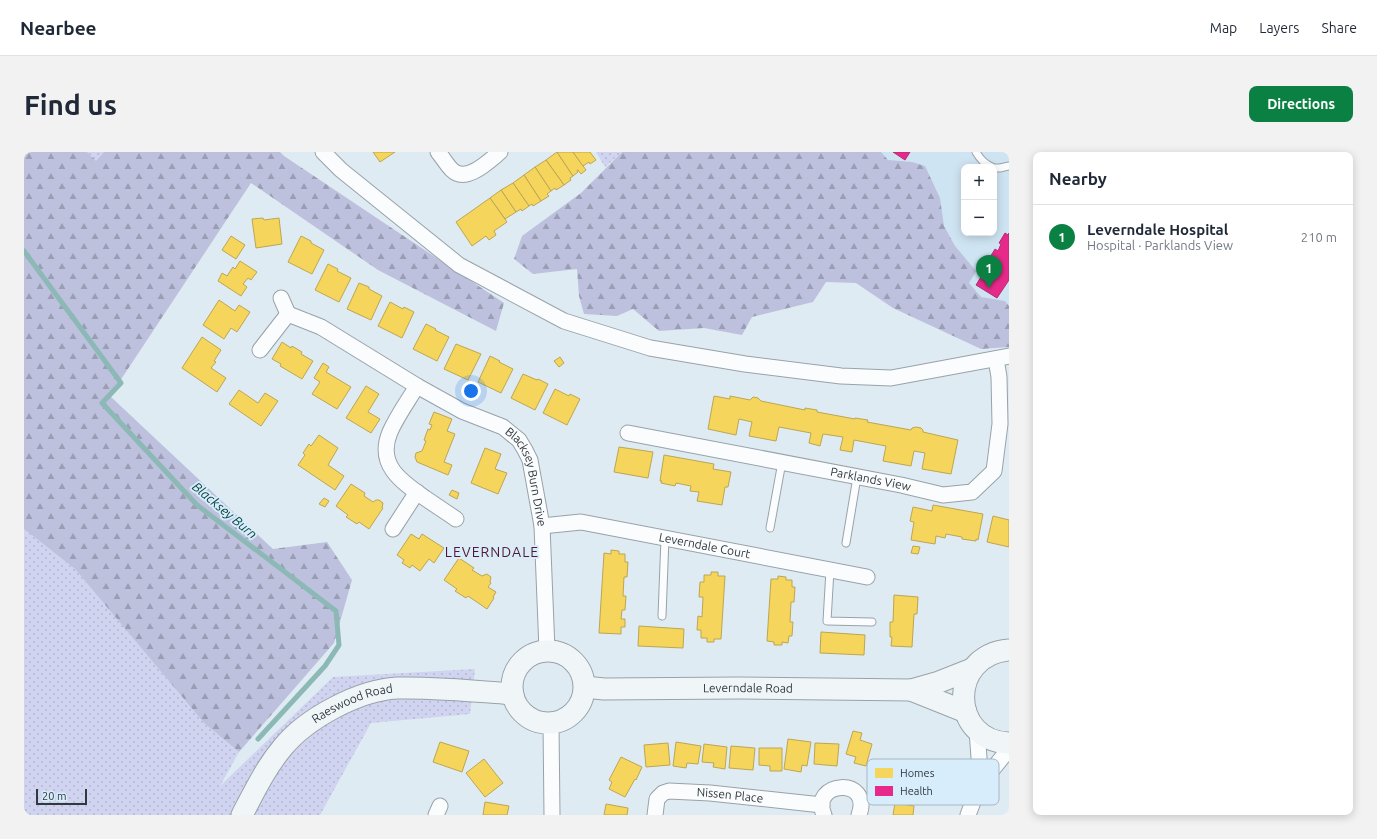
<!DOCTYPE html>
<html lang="en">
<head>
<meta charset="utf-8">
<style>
  body { margin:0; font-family:Ubuntu,sans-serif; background:#f2f2f3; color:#1f2937 }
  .controls { position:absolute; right:12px; top:12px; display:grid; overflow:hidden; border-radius:8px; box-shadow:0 2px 10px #0003 }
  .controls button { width:36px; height:36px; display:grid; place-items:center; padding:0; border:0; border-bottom:1px solid #e0e1e3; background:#fff; color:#1f2937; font:20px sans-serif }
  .scale { position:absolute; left:12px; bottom:10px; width:51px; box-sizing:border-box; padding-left:4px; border:2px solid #30393e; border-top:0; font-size:11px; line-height:14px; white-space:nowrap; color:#30393e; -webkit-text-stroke:3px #d7edfb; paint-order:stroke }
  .you { position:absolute; left:447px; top:239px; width:14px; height:14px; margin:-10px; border:3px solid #fff; border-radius:50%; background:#1a73e8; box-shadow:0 0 0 6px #1a73e833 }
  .badge { display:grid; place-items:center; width:26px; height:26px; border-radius:50%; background:#0b8043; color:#fff; font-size:13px; font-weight:700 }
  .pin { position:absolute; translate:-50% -33px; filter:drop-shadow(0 1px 2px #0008) }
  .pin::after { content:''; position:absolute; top:21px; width:14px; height:12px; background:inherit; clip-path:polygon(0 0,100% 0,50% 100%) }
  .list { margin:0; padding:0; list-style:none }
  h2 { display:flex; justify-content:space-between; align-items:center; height:52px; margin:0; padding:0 16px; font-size:17px }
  h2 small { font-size:13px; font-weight:400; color:#747a83 }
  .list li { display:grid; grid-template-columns:26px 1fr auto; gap:12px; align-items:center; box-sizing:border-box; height:64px; padding:0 16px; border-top:1px solid #e0e1e3 }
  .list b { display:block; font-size:15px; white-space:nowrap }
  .list p { margin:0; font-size:13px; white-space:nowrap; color:#747a83 }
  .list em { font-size:13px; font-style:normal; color:#747a83 }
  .map { position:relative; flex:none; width:985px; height:663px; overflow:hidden; border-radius:8px }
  header { display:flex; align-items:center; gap:24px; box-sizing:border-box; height:56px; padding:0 20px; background:#fff; border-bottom:1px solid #e0e1e3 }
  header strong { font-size:19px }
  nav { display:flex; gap:22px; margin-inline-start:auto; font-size:14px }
  .intro { display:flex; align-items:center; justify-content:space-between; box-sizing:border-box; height:96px; padding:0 24px }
  h1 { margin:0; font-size:28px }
  .button { padding:10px 18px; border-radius:8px; background:#0b8043; color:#fff; font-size:14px; font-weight:700 }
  main { display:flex; gap:24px; padding:0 24px }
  aside { flex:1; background:#fff; border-radius:8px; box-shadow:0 2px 10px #0003 }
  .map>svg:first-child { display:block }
</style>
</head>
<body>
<header>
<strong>Nearbee</strong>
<nav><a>Map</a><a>Layers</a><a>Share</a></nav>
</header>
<div class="intro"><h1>Find us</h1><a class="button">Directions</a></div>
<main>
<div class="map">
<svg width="985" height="663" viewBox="0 0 985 663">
  <defs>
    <pattern id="green-dots" width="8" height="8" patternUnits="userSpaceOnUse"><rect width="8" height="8" fill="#d0d4f0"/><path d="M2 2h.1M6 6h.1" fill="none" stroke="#b3b7cf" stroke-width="1.8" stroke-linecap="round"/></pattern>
    <pattern id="forest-firs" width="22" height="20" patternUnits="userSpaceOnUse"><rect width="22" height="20" fill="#bdc1dd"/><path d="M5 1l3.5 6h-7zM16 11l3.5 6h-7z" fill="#9a9eb5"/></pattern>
  </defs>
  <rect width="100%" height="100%" fill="#dfebf3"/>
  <path fill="#cfe4f2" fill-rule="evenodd" d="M 848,0 L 985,0 L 985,190 ZM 940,15 L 970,15 L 970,81 L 940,81 Z"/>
  <g fill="url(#green-dots)">
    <polygon points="63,0 80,0 72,10"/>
    <polygon points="572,0 598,0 581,15"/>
    <polygon points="0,377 51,417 180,571 215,600 196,634 309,525 451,517 446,562 347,571 296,663 0,663"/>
  </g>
  <g fill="url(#forest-firs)">
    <polygon points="0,0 63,0 72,9 80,0 256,0 260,4 480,151 472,179 354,118 227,31 86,244 249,397 303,390 328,428 310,491 215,600 180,571 51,417 0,377"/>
    <polygon points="598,0 857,0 864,8 888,10 901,14 916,46 920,74 931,94 952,119 945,131 957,145 981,149 985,154 985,195 957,197 869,156 832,131 802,130 789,150 728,165 718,183 680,176 635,179 609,157 593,164 560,162 555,144 553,117 509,122 490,107 498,84 557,41"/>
  </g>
  <g fill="#f6d55c" stroke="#bba653">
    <polygon points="349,0 371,0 356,10"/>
    <polygon points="533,0 549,24 546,26 547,28 540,33 522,8"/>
    <polygon points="533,0 549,0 562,18 557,22 554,18 553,18 554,20 549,24"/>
    <polygon points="549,0 566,0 572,8 566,12 565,10 559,14"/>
    <polygon points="522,8 540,33 532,38 531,36 527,39 511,15"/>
    <polygon points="511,15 527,39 523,42 525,44 517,49 500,23"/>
    <polygon points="500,23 517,49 509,54 508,52 505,54 489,31"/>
    <polygon points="489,31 505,54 498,59 497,57 492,60 477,38"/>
    <polygon points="477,38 492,60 481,67 466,46"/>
    <polygon points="466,46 483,70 470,79 472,83 465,88 462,84 448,94 432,70"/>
    <polygon points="239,66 240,68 255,66 258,92 232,96 228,67"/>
    <polygon points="207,84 221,93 212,107 198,98"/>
    <polygon points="277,84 287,89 287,91 300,98 288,122 264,110"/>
    <polygon points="216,109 233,120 227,128 224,126 219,132 223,135 217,144 194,129 198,121 203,124 209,115 211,117"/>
    <polygon points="304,112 314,117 313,119 327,126 315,150 291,138"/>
    <polygon points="335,131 345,135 345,137 358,144 347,168 323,157"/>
    <polygon points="195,148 211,159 215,153 226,160 213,180 207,176 200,187 179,173"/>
    <polygon points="366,150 379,157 380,155 390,160 378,186 354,174"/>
    <polygon points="402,172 412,177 411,178 425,185 413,209 389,197"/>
    <polygon points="178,185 197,198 190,209 192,210 187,216 202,226 193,240 158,216"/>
    <polygon points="258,190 267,196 268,194 278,200 277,202 289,209 278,227 256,214 257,212 248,207"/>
    <polygon points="432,192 457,202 444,228 420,217"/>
    <polygon points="466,204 476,209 475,210 489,217 477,241 454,230"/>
    <polygon points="536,205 540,211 535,215 530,209"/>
    <polygon points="299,211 305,215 302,220 327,235 313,257 288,242 296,230 290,226"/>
    <polygon points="499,222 513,228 514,227 524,232 511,258 487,246"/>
    <polygon points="342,234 355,242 344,260 356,267 347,281 322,266"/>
    <polygon points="531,237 545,244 546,242 556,247 543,273 519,261"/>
    <polygon points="215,238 234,251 241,241 254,249 237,274 205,252"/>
    <polygon points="690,244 706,247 706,244 726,248 729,245 734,246 737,249 781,258 781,256 793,258 793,260 831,267 831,266 844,268 843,270 887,278 888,276 892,275 897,276 899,278 899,280 934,288 927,322 898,317 901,301 890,299 887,314 859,309 862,294 830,288 828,300 816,298 819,285 799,282 796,294 785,291 787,281 755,275 752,289 725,284 728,270 715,267 712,283 684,277"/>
    <polygon points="410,260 428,267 423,279 431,282 420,310 428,313 424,323 393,310 391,305 392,301 398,299 402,289 400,288 404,277 406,278 408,273 405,272"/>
    <polygon points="295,283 314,296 304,313 320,324 311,338 274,313 281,303 279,301 285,292 287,294"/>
    <polygon points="595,295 629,300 624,326 590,320"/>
    <polygon points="461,296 477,302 471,317 483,321 474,342 447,331"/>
    <polygon points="640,303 690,312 689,317 707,320 704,335 701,335 698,353 673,349 675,340 666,339 667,334 652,331 651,334 637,331 638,329 636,329"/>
    <polygon points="327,332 341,341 340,344 349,350 352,348 355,348 359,351 358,356 359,356 345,377 335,370 333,372 322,365 324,363 312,354"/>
    <polygon points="428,338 435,341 433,347 425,343"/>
    <polygon points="300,346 305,349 301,355 295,352"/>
    <polygon points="909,353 959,362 954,388 952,387 952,389 938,387 938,385 922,382 921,386 912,384 911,392 887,388 890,370 886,369 889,355 908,359"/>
    <polygon points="969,364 985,368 985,395 963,390"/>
    <polygon points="387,382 395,387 398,382 420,396 410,411 405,407 396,419 388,413 386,416 378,411 380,408 373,403"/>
    <polygon points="889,394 896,395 894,402 887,401"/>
    <polygon points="587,398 595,399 595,402 601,402 601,410 604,410 603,425 600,425 599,444 602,444 601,458 598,458 597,467 601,467 601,475 597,475 597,482 575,481 580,401 587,402"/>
    <polygon points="435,406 450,416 448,418 458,424 463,422 467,425 466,430 467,431 464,435 472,440 469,445 470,446 463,457 444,444 442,446 431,439 433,437 420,428"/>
    <polygon points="687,420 694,420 694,424 701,424 697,487 690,487 690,490 683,490 683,486 677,486 677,478 673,478 674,464 678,465 679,445 675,445 676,430 680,430 680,423 687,423"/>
    <polygon points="754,424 762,425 762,428 768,428 768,435 771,435 770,450 767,450 766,470 769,470 768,484 765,484 764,491 758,490 758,493 750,493 750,490 743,489 747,427 754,427"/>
    <polygon points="870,443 894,445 893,462 890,462 888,495 867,494 868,485 866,485 866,470 869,470"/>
    <polygon points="615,474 660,477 659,496 614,494"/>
    <polygon points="797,480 841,483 840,503 796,501"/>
    <polygon points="829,579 838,581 836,588 848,592 842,614 830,611 832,605 822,602"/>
    <polygon points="764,587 787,590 783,614 778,613 777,620 760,617"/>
    <polygon points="416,590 445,599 438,620 409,610"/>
    <polygon points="652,590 677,594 674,612 663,611 662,616 649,614"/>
    <polygon points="644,591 646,613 622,615 620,593"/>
    <polygon points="791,591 815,592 813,614 790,612"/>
    <polygon points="680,592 703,595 701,617 689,615 690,611 678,610"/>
    <polygon points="707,594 731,596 729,618 705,616"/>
    <polygon points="735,596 758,596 758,619 746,619 746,614 735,613"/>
    <polygon points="597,605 618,615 612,628 611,627 601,645 585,637 588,630 585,628"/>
    <polygon points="460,607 479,631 461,645 442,621"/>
    <polygon points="461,650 485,654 483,663 459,663"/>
    <polygon points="871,651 890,654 889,663 869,663"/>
    <polygon points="582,652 604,656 603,663 580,663"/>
  </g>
  <g fill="#e7298a" stroke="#b02e73">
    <polygon points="869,0 886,0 881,8"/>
    <polygon points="981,81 984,83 985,81 985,128 973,146 952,133 967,109 965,107 971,97 974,99 977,92 975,91"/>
  </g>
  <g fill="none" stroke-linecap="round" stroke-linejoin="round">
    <polyline stroke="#8cb9b6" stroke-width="5" points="0,99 97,231 78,251 173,353 312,459 315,493 301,514 234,587"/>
    <defs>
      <g id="lane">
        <path d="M 952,0 C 956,7 960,12 968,15"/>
        <polyline points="970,16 976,16 985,14"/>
        <polyline points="746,376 758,310"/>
        <polyline points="822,391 833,325"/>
        <polyline points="806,418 803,469 848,470"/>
        <polyline points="638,464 641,386"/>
      </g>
      <g id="street">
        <polyline points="299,0 317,18 435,113 540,169 626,196 721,212 817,224 867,226 985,204"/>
        <path d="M 414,0 C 419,6 423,13 428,18 C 442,32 465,9 476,0"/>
        <polyline points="257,146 264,162"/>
        <path id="s1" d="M 236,198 L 264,162 L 297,175 L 393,234 L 438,259 L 479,275 L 495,288 L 501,298 L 506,308 L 518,374 L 523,498"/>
        <path d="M 393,234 C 384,249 373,264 366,280 C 352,313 378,330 401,346 C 411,353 422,360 432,367"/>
        <path id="s2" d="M 604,281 L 877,333 L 919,343 L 948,340 L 970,319 L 976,272 L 975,225 L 972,207"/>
        <path id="s3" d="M 518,374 L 557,370 L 843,425"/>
        <polyline points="369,377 393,340"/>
        <polyline points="527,572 528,663"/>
        <polyline points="955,634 985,597"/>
        <polyline points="412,663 416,654"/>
        <path id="s4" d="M 631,663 L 633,647 L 639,641 L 645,639 L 686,641 L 798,653"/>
        <path d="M 800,663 C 785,629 849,624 835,663"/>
        <polyline points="944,663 955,634 955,606 953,578"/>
      </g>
      <g id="secondary">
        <path d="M 985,498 C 924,503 925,589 985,591"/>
        <circle cx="524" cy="535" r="36"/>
        <path id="s5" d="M 561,535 L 580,537 L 715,536 L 887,538 L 915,530 L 948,517"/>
        <polyline points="887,538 942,560"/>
        <path id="s6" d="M 218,663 C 230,640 242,615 259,595 C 283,566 335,538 373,536 C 411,535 451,539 489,542"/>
      </g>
    </defs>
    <use href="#lane" stroke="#99a2a9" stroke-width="9"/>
    <use href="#street" stroke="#99a2a9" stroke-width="17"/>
    <use href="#secondary" stroke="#99a2a9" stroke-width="23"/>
    <use href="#lane" stroke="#fafcfd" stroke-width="7"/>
    <use href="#street" stroke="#fafcfd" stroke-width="15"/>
    <use href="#secondary" stroke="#f0f6f8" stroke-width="21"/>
  </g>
  <g text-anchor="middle" stroke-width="4" stroke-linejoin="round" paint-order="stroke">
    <g font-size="12" fill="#30393e" stroke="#d7edfb">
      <text dy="4" stroke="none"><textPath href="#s1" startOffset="347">Blacksey Burn Drive</textPath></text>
      <text dy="4" stroke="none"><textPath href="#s2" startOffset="247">Parklands View</textPath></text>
      <text dy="4" stroke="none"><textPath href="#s3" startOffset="165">Leverndale Court</textPath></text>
      <text dy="4" stroke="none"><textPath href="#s5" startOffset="163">Leverndale Road</textPath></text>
      <text dy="4" stroke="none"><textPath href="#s6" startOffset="163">Raeswood Road</textPath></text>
      <text dy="4" stroke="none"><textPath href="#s4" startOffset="92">Nissen Place</textPath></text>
    </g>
    <g font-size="13" font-style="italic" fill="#0b443e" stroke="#d7edfb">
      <text transform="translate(201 358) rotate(40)" y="5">Blacksey Burn</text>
    </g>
    <g font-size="14" letter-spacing="1" fill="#59162e" stroke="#d7edfb">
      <text x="468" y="405">LEVERNDALE</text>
    </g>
  </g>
  <rect x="843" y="607" width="132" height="46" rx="6" fill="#d7edfb" stroke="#a5b7c2" stroke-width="1"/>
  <rect x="851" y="616" width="18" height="10" fill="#f6d55c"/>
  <rect x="851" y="634" width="18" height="10" fill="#e7298a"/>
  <g font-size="11" fill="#30393e">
    <text x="876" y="625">Homes</text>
    <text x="876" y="643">Health</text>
  </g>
</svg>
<div class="controls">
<button>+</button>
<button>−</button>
</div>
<div class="scale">20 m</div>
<div class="you"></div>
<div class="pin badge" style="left:965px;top:136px">1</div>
</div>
<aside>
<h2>Nearby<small></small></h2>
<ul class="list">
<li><span class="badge">1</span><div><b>Leverndale Hospital</b><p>Hospital · Parklands View</p></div><em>210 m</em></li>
</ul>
</aside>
</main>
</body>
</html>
